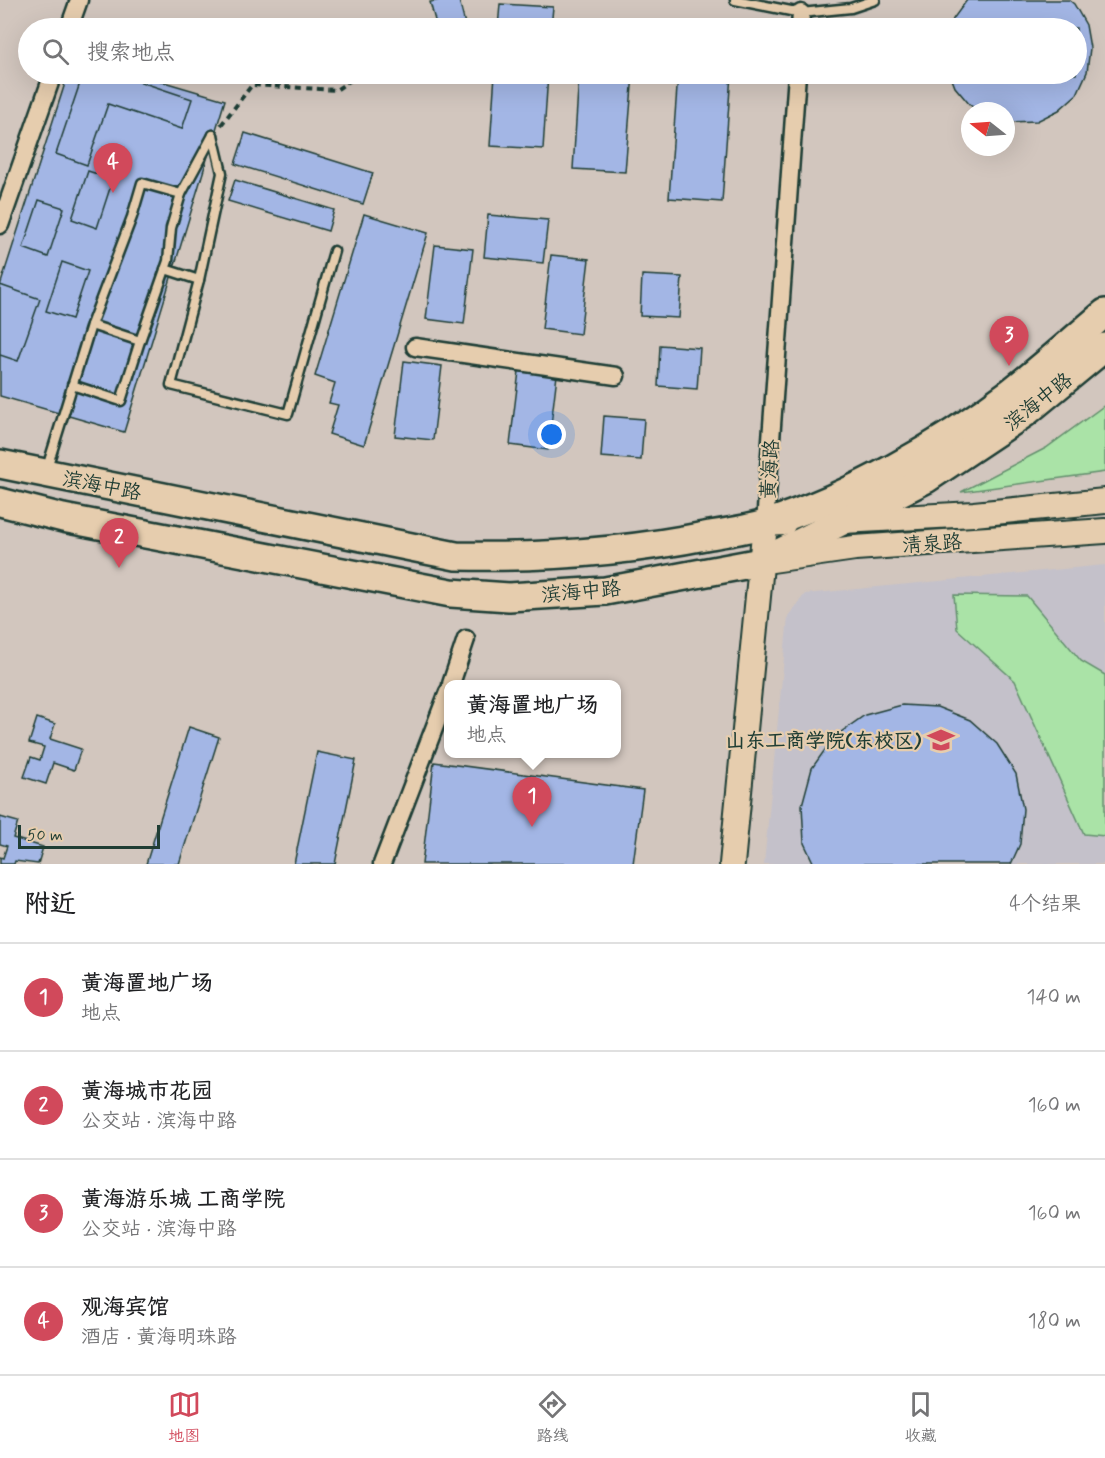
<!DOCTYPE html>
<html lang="zh">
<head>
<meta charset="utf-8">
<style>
  body { margin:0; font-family:Mynerve,"LXGW WenKai TC",sans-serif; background:#f2f2f2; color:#202124 }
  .compass { position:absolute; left:961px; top:102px; width:54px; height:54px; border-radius:50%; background:#fff; box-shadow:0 6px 24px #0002; rotate:287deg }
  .scale { position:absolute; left:18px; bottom:15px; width:142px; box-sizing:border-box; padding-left:6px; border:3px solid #1f3d34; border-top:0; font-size:16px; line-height:21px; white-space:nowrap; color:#1f3d34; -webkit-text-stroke:4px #e6cdae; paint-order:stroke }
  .you { position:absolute; left:552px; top:435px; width:21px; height:21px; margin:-15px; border:4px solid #fff; border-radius:50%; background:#1a73e8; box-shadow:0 0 0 9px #1a73e833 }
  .badge { display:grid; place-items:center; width:39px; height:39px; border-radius:50%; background:#d1495b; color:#fff; font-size:20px; font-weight:700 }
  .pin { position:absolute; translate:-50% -50px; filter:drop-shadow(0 2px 3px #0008) }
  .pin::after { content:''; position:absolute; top:32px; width:21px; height:18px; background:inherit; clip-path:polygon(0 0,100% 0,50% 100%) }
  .popup { position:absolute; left:444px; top:680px; width:177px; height:78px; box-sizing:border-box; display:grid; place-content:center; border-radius:12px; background:#fff; filter:drop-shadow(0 2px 4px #0005); font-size:20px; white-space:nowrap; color:#757577 }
  .popup b { font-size:22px; color:#202124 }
  .popup::after { content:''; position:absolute; left:50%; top:100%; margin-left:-12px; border:12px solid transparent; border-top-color:#fff }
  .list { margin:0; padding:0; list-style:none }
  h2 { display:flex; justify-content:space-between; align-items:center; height:78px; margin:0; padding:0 24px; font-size:26px }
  h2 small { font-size:20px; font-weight:400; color:#757577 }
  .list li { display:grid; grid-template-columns:39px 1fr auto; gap:18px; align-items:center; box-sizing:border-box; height:108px; padding:0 24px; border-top:2px solid #e0e0e0 }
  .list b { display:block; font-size:22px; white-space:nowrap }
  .list p { margin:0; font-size:20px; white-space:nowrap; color:#757577 }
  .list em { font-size:20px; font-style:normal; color:#757577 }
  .icon { flex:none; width:33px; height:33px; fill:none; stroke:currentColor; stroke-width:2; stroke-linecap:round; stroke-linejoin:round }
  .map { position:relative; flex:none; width:1105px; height:864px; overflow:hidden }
  .search { position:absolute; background:#fff; box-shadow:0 6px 24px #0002; left:18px; right:18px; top:18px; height:66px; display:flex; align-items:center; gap:15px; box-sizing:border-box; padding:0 21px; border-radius:33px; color:#757577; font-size:22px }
  .sheet { height:510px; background:#fff }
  nav { display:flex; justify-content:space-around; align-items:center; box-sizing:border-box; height:84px; border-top:2px solid #e0e0e0; background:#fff; font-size:16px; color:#757577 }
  nav a { display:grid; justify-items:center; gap:3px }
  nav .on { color:#d1495b }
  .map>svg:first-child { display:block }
</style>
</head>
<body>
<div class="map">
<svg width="1105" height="864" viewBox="0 0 1105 864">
  <rect width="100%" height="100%" fill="#d2c6be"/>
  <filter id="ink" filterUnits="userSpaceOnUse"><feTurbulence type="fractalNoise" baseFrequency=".0167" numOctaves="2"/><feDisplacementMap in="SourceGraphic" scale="12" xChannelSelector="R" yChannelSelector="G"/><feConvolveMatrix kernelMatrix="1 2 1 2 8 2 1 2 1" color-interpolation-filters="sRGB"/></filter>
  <g filter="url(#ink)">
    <polygon fill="#c4c1ca" points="1105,565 1105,864 764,864 788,616 805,594"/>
    <g fill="#aae3a7" stroke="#64906e" stroke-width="1.5">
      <polygon points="1105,405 1105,472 961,492 1046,448"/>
      <polygon points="954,595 1027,596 1081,661 1105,675 1105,836 1084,834 1015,681 957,629"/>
    </g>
    <g fill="#a3b6e5" stroke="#1f3d34" stroke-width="1.5">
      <polygon points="440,0 459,0 466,28 437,28 430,2"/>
      <polygon points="967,0 1069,0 1074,4 1086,25 1090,48 1087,72 1077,94 1059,110 1037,121 1006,122 1006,111 979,111 970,105 955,87 950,74 1076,74 1076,28 950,28 953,19"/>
      <polygon points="500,4 553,7 551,28 498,28"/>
      <polygon points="68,74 137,74 225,100 124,432 0,396 0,286"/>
      <polygon points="83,74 117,74 192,99 182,129 108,104 87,165 56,154"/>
      <polygon points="495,74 548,74 543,149 490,146"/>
      <polygon points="579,74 633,74 625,172 573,169"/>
      <polygon points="678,74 731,74 722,202 669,198"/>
      <polygon points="245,133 373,173 363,204 235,164"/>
      <polygon points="88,171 113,179 97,228 72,219"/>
      <polygon points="235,180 334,210 328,231 228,201"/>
      <polygon points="39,200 64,208 48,257 23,248"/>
      <polygon points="364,214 428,233 364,445 329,434 338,405 329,403 335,383 315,376"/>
      <polygon points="488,215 548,220 543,263 484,257"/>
      <polygon points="435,245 473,249 464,324 426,319"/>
      <polygon points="551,255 589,259 580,334 542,329"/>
      <polygon points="62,262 88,271 72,319 46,311"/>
      <polygon points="642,275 682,277 679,318 640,316"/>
      <polygon points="0,285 40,299 18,361 0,355"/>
      <polygon points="660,345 700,348 697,389 658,386"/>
      <polygon points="404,361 442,366 433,440 395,436"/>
      <polygon points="519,371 557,375 548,450 510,445"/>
      <polygon points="604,416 644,419 641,460 601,457"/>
      <polygon points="902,705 937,707 970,720 997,744 1016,774 1023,809 1020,844 1011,864 814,864 804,843 802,805 812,768 834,737 865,715"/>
      <polygon points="37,718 55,724 50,739 81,749 74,770 53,763 46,784 24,777 31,757 40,760 44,747 29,743"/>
      <polygon points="189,727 219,737 179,864 146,864"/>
      <polygon points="317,752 356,760 335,864 294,864"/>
      <polygon points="434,762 643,790 633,864 422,864"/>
      <polygon points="0,817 18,822 13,838 43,847 38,864 15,861 14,864 0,864 0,857 3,858 7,846 0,844"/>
    </g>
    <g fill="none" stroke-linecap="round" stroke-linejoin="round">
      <defs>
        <g id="lane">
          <polyline points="735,0 801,13 851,8 875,0"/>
          <polyline points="165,269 199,280 171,385 288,414 334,251"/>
          <polyline points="199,280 222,173 213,135"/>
          <polyline points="91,325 140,341 168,261 171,228 181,194"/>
          <polyline points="72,385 121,401 140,341"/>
          <polyline points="46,471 91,325 132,217 142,183 181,194 213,135"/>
        </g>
        <g id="street">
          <polyline points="69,28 79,0"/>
          <polyline points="800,28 801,13"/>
          <polyline points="0,225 53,74"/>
          <polyline points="415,347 616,376"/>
          <polyline points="765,524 797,74"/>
          <polyline points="451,684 466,639"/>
          <polyline points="382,864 448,692"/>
        </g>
        <g id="secondary">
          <polyline points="843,521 974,514 1105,501"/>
          <polyline points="772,560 855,548 1105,531"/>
          <polyline points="732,864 765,524 784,523"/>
        </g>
        <g id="primary">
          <path d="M 0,464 L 456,556 C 541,558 626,552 710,535 C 729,532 749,529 768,523 C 852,496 940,446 1011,392 C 1043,367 1074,339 1105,313"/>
          <polyline points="0,502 63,518 451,593 509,597 605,591 761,562 926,479 1025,413 1105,347"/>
        </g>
      </defs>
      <use href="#lane" stroke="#1f3d34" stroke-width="13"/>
      <use href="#street" stroke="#1f3d34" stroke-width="21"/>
      <use href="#secondary" stroke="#1f3d34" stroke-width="28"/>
      <use href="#primary" stroke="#1f3d34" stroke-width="32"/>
      <polyline stroke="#1f3d34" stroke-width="4" stroke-dasharray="6 4.5" stroke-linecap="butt" points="221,125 252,85 336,90 360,74"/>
      <use href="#lane" stroke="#e6cdae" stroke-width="8"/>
      <use href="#street" stroke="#e6cdae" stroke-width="16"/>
      <use href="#secondary" stroke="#e6cdae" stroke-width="24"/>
      <use href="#primary" stroke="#e6cdae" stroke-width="27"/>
    </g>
  </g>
  <defs>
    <symbol id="university-bare" viewBox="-9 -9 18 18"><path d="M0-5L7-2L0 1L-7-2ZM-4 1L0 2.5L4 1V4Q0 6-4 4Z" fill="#d1495b" stroke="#e6cdae" stroke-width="2.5" paint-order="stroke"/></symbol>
  </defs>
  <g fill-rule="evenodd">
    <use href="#university-bare" x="922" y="721" width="38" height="38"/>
  </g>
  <g text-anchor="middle" stroke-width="4.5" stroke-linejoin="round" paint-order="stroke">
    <g font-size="20" fill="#1f3d34" stroke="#e6cdae">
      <text transform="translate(1038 401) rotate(-38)" y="7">滨海中路</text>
      <text transform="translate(769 469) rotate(-86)" y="7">黄海路</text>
      <text transform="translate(102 485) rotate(11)" y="7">滨海中路</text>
      <text transform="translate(932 543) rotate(-4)" y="7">清泉路</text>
      <text transform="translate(581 591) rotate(-5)" y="7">滨海中路</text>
    </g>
    <g font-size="20" font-weight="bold" fill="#1f3d34" stroke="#e6cdae" text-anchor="end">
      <text x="921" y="747">山东工商学院(东校区)</text>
    </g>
  </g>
</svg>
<svg class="compass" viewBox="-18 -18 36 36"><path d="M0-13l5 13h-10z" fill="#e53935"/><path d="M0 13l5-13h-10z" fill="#757577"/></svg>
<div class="scale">50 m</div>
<div class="you"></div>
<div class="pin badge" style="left:532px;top:827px">1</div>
<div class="popup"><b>黄海置地广场</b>地点</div>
<div class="pin badge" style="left:119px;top:568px">2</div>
<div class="pin badge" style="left:1009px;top:366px">3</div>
<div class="pin badge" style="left:113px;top:193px">4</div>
<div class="search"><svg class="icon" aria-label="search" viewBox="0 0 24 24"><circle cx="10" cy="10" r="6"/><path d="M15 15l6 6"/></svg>搜索地点</div>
</div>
<section class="sheet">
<h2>附近<small>4个结果</small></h2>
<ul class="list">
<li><span class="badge">1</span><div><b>黄海置地广场</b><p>地点</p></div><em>140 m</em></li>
<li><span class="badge">2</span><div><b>黄海城市花园</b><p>公交站 · 滨海中路</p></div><em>160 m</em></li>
<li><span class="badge">3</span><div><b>黄海游乐城 工商学院</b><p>公交站 · 滨海中路</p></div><em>160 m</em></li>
<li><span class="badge">4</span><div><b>观海宾馆</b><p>酒店 · 黄海明珠路</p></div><em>180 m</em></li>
</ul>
</section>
<nav>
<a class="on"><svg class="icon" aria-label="map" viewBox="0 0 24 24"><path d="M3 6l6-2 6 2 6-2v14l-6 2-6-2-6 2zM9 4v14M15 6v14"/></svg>地图</a>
<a><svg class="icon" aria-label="directions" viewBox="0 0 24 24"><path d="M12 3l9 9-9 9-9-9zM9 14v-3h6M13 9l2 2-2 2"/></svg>路线</a>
<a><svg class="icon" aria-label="saved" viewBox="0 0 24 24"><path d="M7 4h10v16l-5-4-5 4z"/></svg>收藏</a>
</nav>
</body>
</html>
